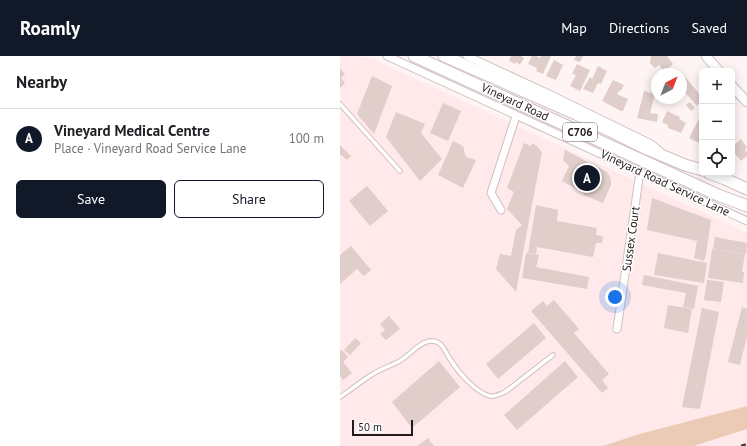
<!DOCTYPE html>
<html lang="en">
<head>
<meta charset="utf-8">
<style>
  body { margin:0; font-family:"PT Sans",sans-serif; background:#f6f6f6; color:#202124 }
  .controls { position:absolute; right:12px; top:12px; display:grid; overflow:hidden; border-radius:6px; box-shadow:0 2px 10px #0003 }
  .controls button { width:36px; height:36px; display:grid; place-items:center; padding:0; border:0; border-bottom:1px solid #e0e0e0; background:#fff; color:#202124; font:20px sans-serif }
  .compass { position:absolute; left:311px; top:12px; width:36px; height:36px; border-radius:50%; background:#fff; box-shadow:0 2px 10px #0003; rotate:42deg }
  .scale { position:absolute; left:12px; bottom:10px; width:61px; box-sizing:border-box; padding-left:4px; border:2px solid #221b1c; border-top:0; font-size:11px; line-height:14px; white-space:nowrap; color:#221b1c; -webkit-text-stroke:3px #fff; paint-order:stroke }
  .you { position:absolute; left:275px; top:241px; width:14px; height:14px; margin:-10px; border:3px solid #fff; border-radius:50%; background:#1a73e8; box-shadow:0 0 0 6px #1a73e833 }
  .badge { display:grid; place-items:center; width:26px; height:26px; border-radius:50%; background:#111827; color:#fff; font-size:13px; font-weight:700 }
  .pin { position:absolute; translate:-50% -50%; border:2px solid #fff; box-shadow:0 1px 4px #0006 }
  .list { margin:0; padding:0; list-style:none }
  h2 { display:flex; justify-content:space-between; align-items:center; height:52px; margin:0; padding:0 16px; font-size:17px }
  h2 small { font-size:13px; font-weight:400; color:#757577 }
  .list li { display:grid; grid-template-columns:26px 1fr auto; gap:12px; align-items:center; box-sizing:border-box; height:60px; padding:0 16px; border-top:1px solid #e0e0e0 }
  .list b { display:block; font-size:15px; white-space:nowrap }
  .list p { margin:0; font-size:13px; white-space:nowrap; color:#757577 }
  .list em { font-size:13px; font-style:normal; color:#757577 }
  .actions { display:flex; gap:8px; padding:12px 16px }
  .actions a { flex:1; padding:9px 0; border:1px solid #111827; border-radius:6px; text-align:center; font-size:14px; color:#111827 }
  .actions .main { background:#111827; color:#fff }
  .icon { flex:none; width:22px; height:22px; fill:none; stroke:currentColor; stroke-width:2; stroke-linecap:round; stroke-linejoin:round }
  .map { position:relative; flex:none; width:407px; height:390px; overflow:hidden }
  header { display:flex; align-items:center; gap:24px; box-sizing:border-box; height:56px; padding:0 20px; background:#111827; color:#fff }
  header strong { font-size:19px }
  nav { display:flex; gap:22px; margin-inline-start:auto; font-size:14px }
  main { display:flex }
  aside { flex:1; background:#fff }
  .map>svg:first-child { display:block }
</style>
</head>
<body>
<header>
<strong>Roamly</strong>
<nav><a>Map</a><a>Directions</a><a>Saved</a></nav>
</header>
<main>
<aside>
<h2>Nearby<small></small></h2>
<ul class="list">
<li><span class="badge">A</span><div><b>Vineyard Medical Centre</b><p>Place · Vineyard Road Service Lane</p></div><em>100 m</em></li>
</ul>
<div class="actions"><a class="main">Save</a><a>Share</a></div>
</aside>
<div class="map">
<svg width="407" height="390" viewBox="0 0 407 390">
  <rect width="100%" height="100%" fill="#fff4f4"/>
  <g fill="#ffe9ea">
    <polygon points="0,0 14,0 33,3 407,177 407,350 299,378 263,390 0,390"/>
    <polygon points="407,373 407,390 354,390 375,384"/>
  </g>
  <polygon fill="#ebcbb5" points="407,350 407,373 354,390 263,390 299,378"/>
  <g fill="#dfceca">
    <polygon points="171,0 181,0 184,2 180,9 176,6 175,8 169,5"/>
    <polygon points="192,0 196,0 200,2 201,0 211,0 203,18 196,15 197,12 188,8"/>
    <polygon points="236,0 243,0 240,6 234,4"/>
    <polygon points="311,0 327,0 333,8 324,16 319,9 315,12 310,7"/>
    <polygon points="214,4 223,9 216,24 206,20"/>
    <polygon points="237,8 250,14 240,35 230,30 236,19 232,18"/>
    <polygon points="258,10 267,15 261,28 258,27 253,37 243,33 250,21 252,23"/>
    <polygon points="0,12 5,18 1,22 5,27 0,32"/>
    <polygon points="341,16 362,41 357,50 341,32 341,18 339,18"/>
    <polygon points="32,20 52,30 34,78 17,58"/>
    <polygon points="273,24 284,29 281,35 280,34 277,38 288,43 283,55 281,55 262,45"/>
    <polygon points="304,35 315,38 310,57 318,58 317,66 297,62"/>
    <polygon points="350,46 355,52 351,55 346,49"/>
    <polygon points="103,47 121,55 108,85 90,77"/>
    <polygon points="327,55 340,61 339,63 346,67 341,77 328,72 328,69 322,66"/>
    <polygon points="56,56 85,68 81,77 102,103 80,125 46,81"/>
    <polygon points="362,57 362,87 361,88 349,82"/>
    <polygon points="401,83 407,91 405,94 407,96 407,100 401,105 392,94 392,91"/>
    <polygon points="113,85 123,90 126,101 136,104 123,132 98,119"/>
    <polygon points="184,87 191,90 192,87 197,90 199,93 202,96 187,175 176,236 156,213 160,198 171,200 176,174 182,169 167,153 174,136 167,132"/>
    <polygon points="0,89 11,100 7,104 0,98"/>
    <polygon points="225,94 265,115 268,117 271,125 271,129 263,147 243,139 244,137 222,125 229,110 223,104"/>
    <polygon points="27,130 48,155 30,170 9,145"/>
    <polygon points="312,142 371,164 366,199 364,205 354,202 357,185 307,174"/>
    <polygon points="196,149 218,154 217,165 257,172 256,179 263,180 262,187 256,187 253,201 197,191 196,198 188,197"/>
    <polygon points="375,181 407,187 406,198 373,193"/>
    <polygon points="11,190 31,214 24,220 17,213 0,228 0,199"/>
    <polygon points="372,193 405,198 402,216 404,216 403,227 368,222"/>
    <polygon points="186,197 199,199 196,211 249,221 247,233 182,222"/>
    <polygon points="318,197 367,207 364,227 314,219"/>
    <polygon points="304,219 358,230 354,253 343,251 346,237 302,229"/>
    <polygon points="367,224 384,226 381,246 364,244"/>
    <polygon points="214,244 239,273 234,277 269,318 262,324 268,332 262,337 191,255 203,245 207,250"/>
    <polygon points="328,249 352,253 348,277 324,272"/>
    <polygon points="402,251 407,253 407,280 400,309 388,306"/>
    <polygon points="362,252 379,256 360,353 342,351"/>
    <polygon points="49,260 60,273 46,284 40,278 45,274 40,268"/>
    <polygon points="194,267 206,282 158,323 146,308"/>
    <polygon points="15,282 21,287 10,299 4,294"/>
    <polygon points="2,294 8,301 3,306 12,317 3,324 0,320 0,295"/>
    <polygon points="99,305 120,331 72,372 52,346"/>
    <polygon points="225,305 238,321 177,374 164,359"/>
    <polygon points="88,382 94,390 77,390"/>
  </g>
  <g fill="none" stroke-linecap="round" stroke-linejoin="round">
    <defs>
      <g id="service">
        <polyline points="0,48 60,115"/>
        <path d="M 0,341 C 11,334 21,325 33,318 C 41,313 50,310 58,306 C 68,301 80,285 91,285 C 102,284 105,296 110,303 C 118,316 135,336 150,340 C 156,341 160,338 165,336 L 213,299"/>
      </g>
      <g id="minor">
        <polyline points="47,0 407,165"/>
        <polyline points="127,0 209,38 311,88 320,95"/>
        <polyline points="161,154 151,137 176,60"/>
        <polyline points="277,273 300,116"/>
      </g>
      <g id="tertiary">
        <polyline points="366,0 379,15"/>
        <polyline points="392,30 407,46"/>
      </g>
      <g id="primary">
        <polyline points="74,0 378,139 407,150"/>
        <polyline points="104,0 236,58 307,93 345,109 362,114"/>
        <polyline points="369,117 385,123 407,133"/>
      </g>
    </defs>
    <use href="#service" stroke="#d0bfc0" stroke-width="5.5"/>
    <use href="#minor" stroke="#d0bfc0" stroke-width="9"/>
    <use href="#tertiary" stroke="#d0bfc0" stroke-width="11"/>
    <use href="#primary" stroke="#d0bfc0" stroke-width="13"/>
    <use href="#service" stroke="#fff" stroke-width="3.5"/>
    <use href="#minor" stroke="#fff" stroke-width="7"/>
    <use href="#tertiary" stroke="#fff" stroke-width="9"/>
    <use href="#primary" stroke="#fff" stroke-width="11"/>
    <polyline stroke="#433b3c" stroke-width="2.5" stroke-dasharray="5 5" stroke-linecap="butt" points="401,390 407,388"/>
  </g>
  <g text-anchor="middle" stroke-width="3" stroke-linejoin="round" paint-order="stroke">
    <rect fill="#fff" stroke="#645f60" stroke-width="1" x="223" y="67" width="34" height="18" rx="3"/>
    <g font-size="11" font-weight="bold" fill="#221b1c">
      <text x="240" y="80">C706</text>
    </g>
    <g font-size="12" fill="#221b1c" stroke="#fff">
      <text transform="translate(175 46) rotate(25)" y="4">Vineyard Road</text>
      <text transform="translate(325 127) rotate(25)" y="4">Vineyard Road Service Lane</text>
      <text transform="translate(291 183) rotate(-82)" y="4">Sussex Court</text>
    </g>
  </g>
</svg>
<div class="controls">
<button>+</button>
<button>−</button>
<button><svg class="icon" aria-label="locate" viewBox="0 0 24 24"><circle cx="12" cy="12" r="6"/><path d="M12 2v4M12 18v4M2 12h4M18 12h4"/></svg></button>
</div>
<svg class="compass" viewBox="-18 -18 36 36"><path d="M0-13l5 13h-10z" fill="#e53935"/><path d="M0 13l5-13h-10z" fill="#757577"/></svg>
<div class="scale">50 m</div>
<div class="you"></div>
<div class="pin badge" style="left:247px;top:122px">A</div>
</div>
</main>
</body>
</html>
